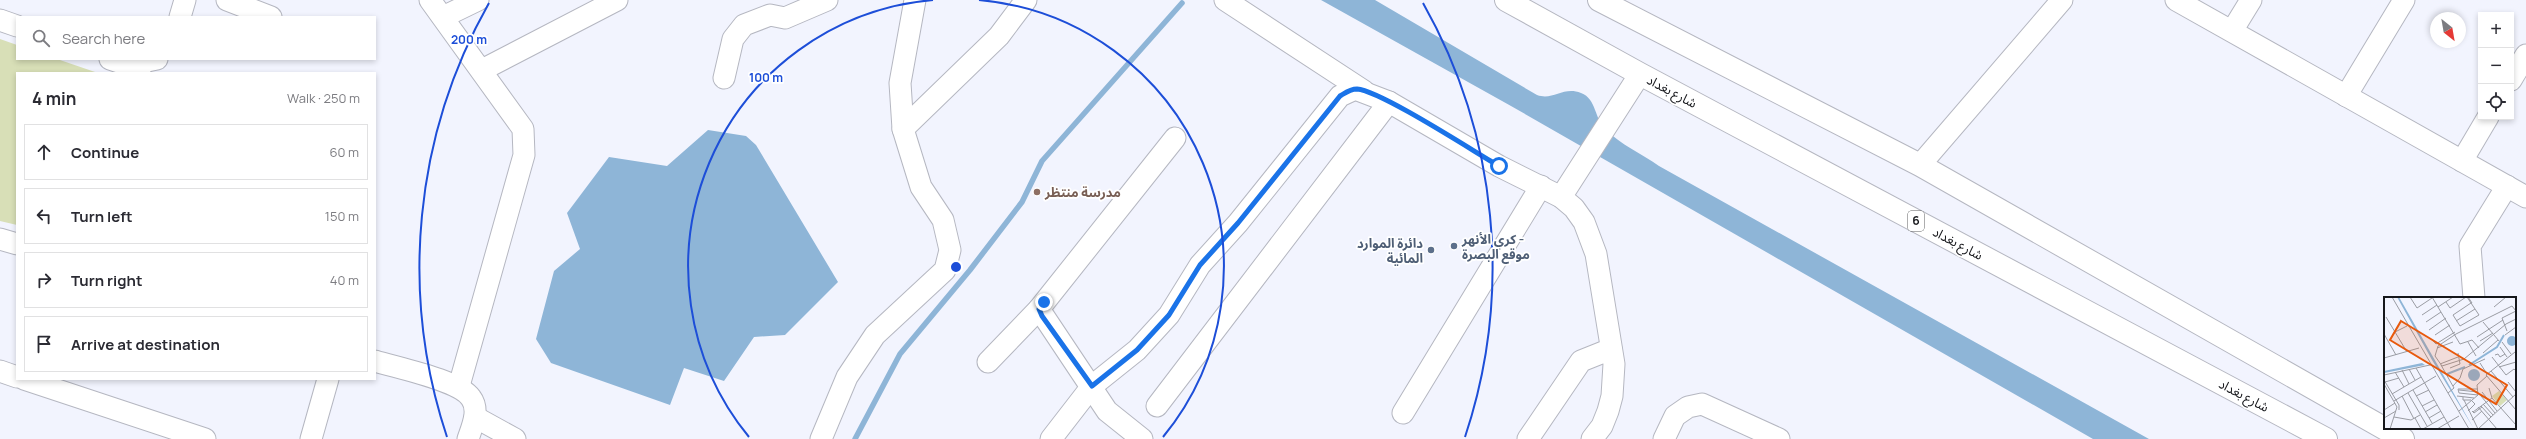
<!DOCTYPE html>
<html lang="en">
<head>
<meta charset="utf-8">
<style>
  body { margin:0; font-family:Manrope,"Noto Sans Arabic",sans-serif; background:#f2f2f3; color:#2b2b33 }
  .controls { position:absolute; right:12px; top:12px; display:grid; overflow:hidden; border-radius:0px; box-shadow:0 2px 6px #0003 }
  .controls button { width:36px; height:36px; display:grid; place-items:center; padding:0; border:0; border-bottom:1px solid #e1e1e2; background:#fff; color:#2b2b33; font:20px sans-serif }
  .compass { position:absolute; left:2430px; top:12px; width:36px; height:36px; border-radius:50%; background:#fff; box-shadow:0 2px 6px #0003; rotate:149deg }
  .stop { position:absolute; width:12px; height:12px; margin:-9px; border:3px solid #1a73e8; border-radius:50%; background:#fff }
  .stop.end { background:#1a73e8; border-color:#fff; box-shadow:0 1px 4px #0008 }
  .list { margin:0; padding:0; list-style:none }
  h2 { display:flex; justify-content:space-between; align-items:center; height:52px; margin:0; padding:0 16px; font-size:17px }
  h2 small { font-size:13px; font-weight:400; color:#7c7c81 }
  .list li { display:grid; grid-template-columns:26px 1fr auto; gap:12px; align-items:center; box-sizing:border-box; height:56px; margin:0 8px 8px; padding:0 8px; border:1px solid #e1e1e2; border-radius:0px }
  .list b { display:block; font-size:15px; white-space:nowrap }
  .list em { font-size:13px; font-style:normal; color:#7c7c81 }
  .icon { flex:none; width:22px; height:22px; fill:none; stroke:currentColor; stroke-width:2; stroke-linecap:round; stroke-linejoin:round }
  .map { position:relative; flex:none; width:2526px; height:439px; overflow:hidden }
  .search { position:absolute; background:#fff; box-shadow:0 2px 6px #0003; left:16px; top:16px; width:360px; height:44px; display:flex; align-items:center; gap:10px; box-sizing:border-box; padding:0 14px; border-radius:0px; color:#7c7c81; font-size:15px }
  .panel { position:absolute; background:#fff; box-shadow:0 2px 6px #0003; left:16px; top:72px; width:360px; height:308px; border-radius:0px }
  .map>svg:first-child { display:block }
</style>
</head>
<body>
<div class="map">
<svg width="2526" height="439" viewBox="0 0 2526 439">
  <rect width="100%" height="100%" fill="#f2f4fe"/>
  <polygon fill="#d8dfb7" points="0,39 17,45 17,59 57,59 98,73 17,73 17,225 0,221"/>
  <g fill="#8eb5d7">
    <path d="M 1321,0 L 1375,0 L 1537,95 C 1553,101 1563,86 1581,93 C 1597,99 1594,119 1606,130 C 1620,144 1642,154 1659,166 L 2149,439 L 2093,439 L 1511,106 Z"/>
    <polygon points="708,130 746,136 756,145 838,282 785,335 754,337 724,381 684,368 670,405 551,363 536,339 554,271 580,249 567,213 609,157 667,166"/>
  </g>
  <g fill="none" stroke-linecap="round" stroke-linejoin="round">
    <polyline stroke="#8eb5d7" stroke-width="5.5" points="855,439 900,354 970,270 1022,202 1042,161 1182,3"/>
    <defs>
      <g id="minor">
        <polyline points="227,0 271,17"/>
        <polyline points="430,0 523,129 524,155 459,386"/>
        <polyline points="1225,0 1364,91"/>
        <polyline points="2176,0 2526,197"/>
        <polyline points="180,17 185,0"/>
        <polyline points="443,17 478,0"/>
        <polyline points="0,20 17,26"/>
        <polyline points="2232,31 2251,0"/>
        <polyline points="110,59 128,65 140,73"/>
        <polyline points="128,65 157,59"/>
        <polyline points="482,70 617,0"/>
        <polyline points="724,78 733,39 744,25 770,15 785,18 827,0"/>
        <polyline points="2511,80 2526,55"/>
        <polyline points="2346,96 2404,0"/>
        <polyline points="903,129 999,36 1026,0"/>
        <polyline points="2462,161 2488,117"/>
        <polyline points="1920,165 2062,0"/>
        <polyline points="1561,197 1640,74"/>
        <polyline points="0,239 17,244"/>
        <polyline points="2474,298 2470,246 2507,186"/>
        <path d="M 375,361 C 397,368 459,380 471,398 C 480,410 472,427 468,439"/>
        <polyline points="988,362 1039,309"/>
        <polyline points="0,371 17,377"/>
        <polyline points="24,379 205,439"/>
        <polyline points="1157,406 1389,102"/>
        <polyline points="1403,413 1541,186"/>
        <polyline points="475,417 515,439"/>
        <polyline points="311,439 328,379"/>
        <polyline points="821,439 847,377 875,335 945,270 950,250 943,220 921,187 903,129 900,83 915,0"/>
        <polyline points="1051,439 1092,386 1137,350 1169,315 1200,265 1238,223 1340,96 1355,89 1389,102 1499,166 1561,197 1574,208 1584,222 1596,254 1614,364 1612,396 1608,411 1602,426 1592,439"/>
        <polyline points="1142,439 1107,411 1039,309 1175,138"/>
        <polyline points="1528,439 1581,361 1611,349"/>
        <polyline points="1664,439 1675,416 1688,407 1702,404 1779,439"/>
      </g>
      <g id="highway">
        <polyline points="1506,0 1640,74 2326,439"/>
        <polyline points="1599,0 1920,165 2403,439"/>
      </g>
    </defs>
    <use href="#minor" stroke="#b5b7c1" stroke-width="23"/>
    <use href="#highway" stroke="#b5b7c1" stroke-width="24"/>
    <use href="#minor" stroke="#fff" stroke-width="21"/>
    <use href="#highway" stroke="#fff" stroke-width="22"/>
  </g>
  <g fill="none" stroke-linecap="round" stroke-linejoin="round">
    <path stroke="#1a73e8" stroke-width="5" d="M 1044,302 L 1039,309 L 1042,316 L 1092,386 L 1137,350 L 1169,315 L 1200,265 L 1238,223 L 1340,96 C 1345,93 1350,89 1357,89 C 1381,91 1473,151 1499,166"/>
  </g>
  <g fill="none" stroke="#1d4ed8" stroke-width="2">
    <path d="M749 437A268 268 0 0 1 933 0M979 0A268 268 0 0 1 1163 437"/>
    <path d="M447 437A537 537 0 0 1 489 3M1423 3A537 537 0 0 1 1465 437"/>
  </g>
  <circle fill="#8d6e63" stroke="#fff" stroke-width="1.5" cx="1037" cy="192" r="4"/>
  <g fill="#5c6f8a" stroke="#fff" stroke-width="1.5">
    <circle cx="1454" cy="246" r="4"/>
    <circle cx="1431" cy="250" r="4"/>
  </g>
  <g text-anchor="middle" stroke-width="3.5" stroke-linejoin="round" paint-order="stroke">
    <rect fill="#fff" stroke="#5c5d5f" stroke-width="1" x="1908" y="211" width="16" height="20" rx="3"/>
    <g font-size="12" font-weight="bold" fill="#16171b">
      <text x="1916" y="225">6</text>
    </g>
    <g font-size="13" fill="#16171b" stroke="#fff">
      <text transform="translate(1672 91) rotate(28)" y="5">شارع بغداد</text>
      <text transform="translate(1958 243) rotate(28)" y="5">شارع بغداد</text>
      <text transform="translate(2244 395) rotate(28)" y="5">شارع بغداد</text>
    </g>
    <g font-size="13" font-weight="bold" fill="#785e54" stroke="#fff" text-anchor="start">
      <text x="1045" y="197">مدرسة منتظر</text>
    </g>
    <g font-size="13" font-weight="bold" fill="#4e5e75" stroke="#fff" text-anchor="start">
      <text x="1462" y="244">كري الأنهر -<tspan x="1462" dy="15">موقع البصرة</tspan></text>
      <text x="1423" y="248" text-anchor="end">دائرة الموارد<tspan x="1423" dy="15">المائية</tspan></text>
    </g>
  </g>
  <g transform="translate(2384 297)">
    <rect width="132" height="132" fill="#f2f4fe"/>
    <path d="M 115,94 L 123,103 L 116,109 L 108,99 Z" fill="#d8dfb7"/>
    <path d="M 13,0 L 15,0 L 90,132 L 48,63 ZM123 44a5 5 0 1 1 10 0a5 5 0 1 1-10 0ZM 38,66 L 41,68 L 0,76 L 0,74 ZM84 78a6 6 0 1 1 12 0a6 6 0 1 1-12 0Z" fill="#8eb5d7"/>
    <path fill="none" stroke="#8eb5d7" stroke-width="2" d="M 85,68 L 113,50 L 120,38M 63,77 L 81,70"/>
    <path fill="none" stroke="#9a9ca3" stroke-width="1" d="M 8,0 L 85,132M 26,0 L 33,11 L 48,1M 48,0 L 76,47 L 88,43 L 95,51M 83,0 L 95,18 L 76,29 L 69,18 L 87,6 L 88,6 L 84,0M 62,5 L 66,11 L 82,0M 54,10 L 69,0M 110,10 L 122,0M 132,14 L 128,9 L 72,37 L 54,49 L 51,59 L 58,69 L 80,62 L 122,27 L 132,22M 38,18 L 53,8M 2,20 L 23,55M 72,24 L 91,12M 42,25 L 57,15M 99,25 L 115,44M 45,33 L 62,21M 123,34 L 118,21 L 132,14M 11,35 L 23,29M 0,37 L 12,58M 51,38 L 66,28M 121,38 L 132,30M 93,40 L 119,23M 48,43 L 52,47 L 71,35M 96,44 L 109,36M 84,45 L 92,59M 118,45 L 127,57M 116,50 L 123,60M 53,51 L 69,45M 131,55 L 102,78 L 132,113M 99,56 L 114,43M 111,58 L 114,57 L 116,60 L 121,57M 108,60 L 122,78 L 130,72 L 132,74M 0,61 L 35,51M 96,66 L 103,77M 56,67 L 74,60M 57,68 L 70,91 L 64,96M 115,70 L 132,65M 32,71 L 67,132M 66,71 L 76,67 L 74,56M 25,72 L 31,83M 18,73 L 25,87M 107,74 L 129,100M 11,75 L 20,90M 0,78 L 46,68M 0,83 L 15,108 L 15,113M 1,85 L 15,81M 124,85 L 132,95M 0,87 L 13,110 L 6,132M 69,89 L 76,81 L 79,72 L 101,62M 105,91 L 108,101 L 132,128M 94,92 L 74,92 L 75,96 L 94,98M 29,93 L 48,126M 75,93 L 94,95M 98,95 L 113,114M 24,96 L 43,129M 8,97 L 37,80M 94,98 L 93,88 L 103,79M 18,99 L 30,122M 32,99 L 45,93M 73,99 L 90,101M 97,99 L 111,116M 79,100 L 79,103 L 87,103 L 91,107 L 84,114M 80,103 L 94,132M 10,104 L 52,79M 99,107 L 109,118M 38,109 L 50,103M 97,109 L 107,120M 94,110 L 113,132M 0,113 L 11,106M 75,114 L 94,98M 88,114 L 90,116 L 98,110M 41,115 L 53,108M 89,115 L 108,101M 10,120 L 27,123 L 36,118M 0,121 L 12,114M 31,121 L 37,132M 45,121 L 57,114M 88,123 L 98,114M 39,132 L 60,120M 53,132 L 75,119M 94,132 L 132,97"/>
    <path fill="#e8590c" fill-opacity="0.15" stroke="#e8590c" stroke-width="2" d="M 17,24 L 123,88 L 112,107 L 6,43 Z"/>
    <rect width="132" height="132" fill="none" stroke="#16171b" stroke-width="2"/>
  </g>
  <circle cx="956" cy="267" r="6" fill="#1d4ed8" stroke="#fff" stroke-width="2"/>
  <g font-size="12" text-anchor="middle" font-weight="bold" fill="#1d4ed8" stroke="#fff" stroke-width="3.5" stroke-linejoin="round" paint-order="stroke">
    <text x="469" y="44">200 m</text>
    <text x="766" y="82">100 m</text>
  </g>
</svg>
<div class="controls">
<button>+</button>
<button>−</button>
<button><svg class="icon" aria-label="locate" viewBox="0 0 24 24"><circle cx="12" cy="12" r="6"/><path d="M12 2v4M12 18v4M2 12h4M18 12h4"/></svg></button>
</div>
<svg class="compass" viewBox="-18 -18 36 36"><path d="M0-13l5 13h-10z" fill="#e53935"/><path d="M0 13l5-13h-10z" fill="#7c7c81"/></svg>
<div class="stop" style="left:1499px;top:166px"></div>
<div class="stop end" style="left:1044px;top:302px"></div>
<div class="search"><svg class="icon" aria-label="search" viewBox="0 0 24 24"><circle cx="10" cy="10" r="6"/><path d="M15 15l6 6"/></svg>Search here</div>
<section class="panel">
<h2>4 min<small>Walk · 250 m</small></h2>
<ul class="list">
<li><svg class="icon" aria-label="ahead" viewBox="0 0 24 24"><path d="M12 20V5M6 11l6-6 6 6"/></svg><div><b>Continue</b></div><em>60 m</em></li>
<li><svg class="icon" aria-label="left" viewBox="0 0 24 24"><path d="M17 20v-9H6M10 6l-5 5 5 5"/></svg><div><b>Turn left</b></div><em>150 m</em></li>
<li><svg class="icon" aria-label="right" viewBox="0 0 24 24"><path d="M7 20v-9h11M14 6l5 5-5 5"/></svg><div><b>Turn right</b></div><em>40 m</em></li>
<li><svg class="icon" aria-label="arrive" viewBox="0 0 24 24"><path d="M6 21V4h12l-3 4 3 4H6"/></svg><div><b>Arrive at destination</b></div></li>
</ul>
</section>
</div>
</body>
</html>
